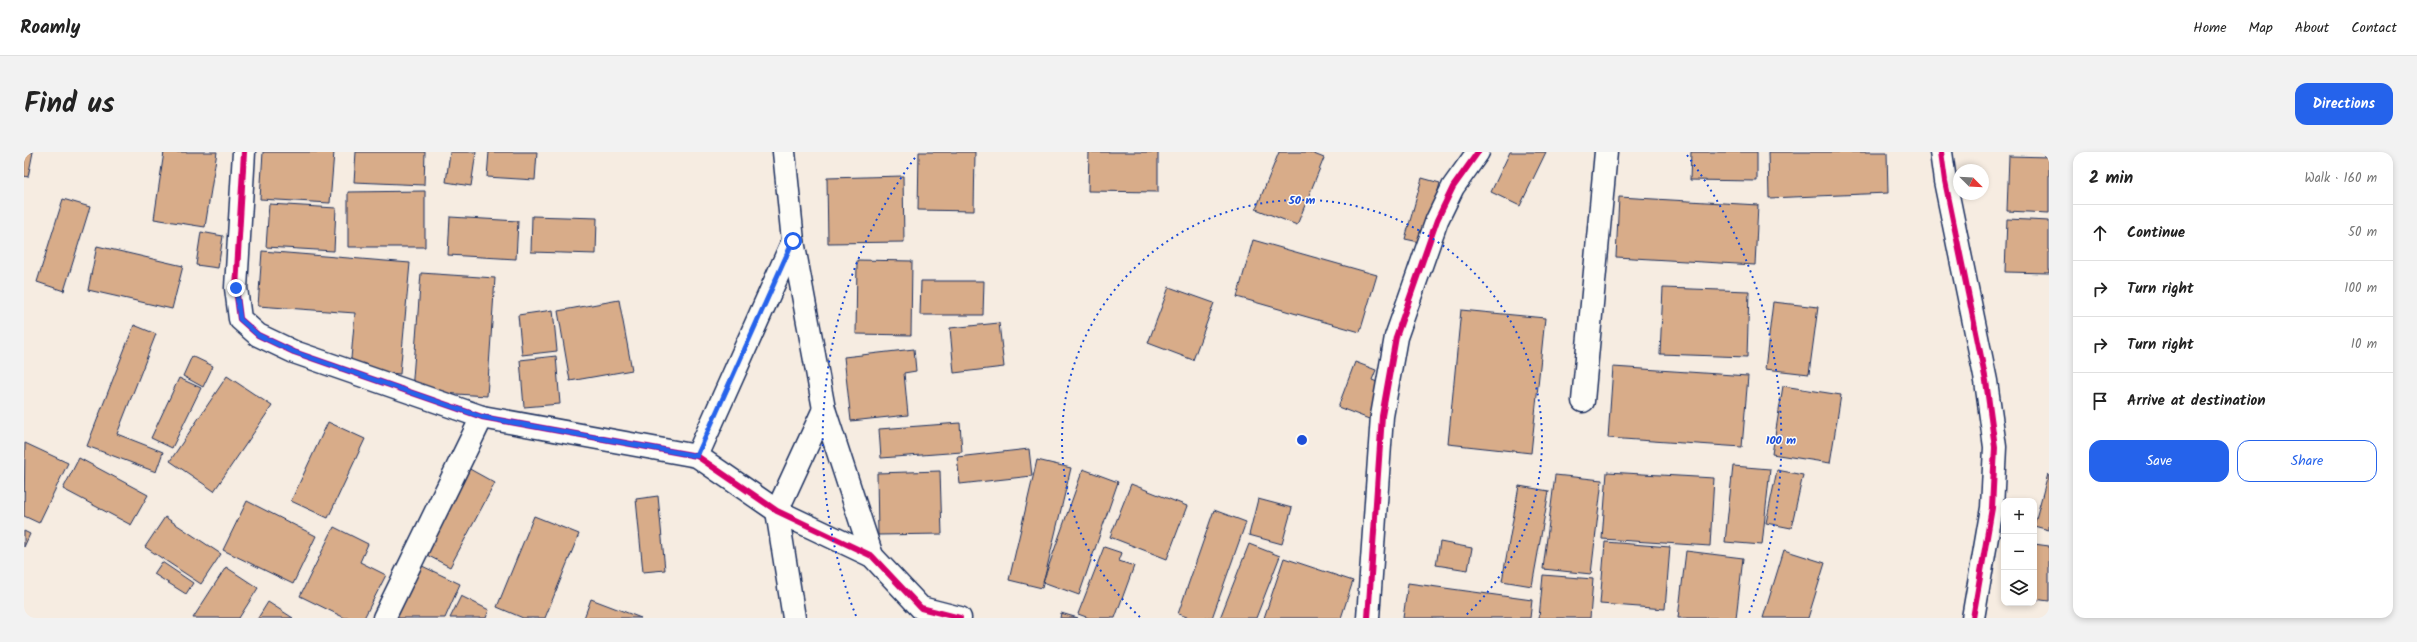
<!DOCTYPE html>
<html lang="en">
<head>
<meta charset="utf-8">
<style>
  body { margin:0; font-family:Kalam,sans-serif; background:#f2f2f2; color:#222 }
  .controls { position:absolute; right:12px; bottom:12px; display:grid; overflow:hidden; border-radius:8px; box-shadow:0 2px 6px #0003 }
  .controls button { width:36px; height:36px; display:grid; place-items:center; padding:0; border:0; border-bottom:1px solid #e0e0e0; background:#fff; color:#222; font:20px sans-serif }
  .compass { position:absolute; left:1929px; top:12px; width:36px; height:36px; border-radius:50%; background:#fff; box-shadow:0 2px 6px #0003; rotate:114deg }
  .stop { position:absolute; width:12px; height:12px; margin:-9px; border:3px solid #2563eb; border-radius:50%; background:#fff }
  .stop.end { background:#2563eb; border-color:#fff; box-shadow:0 1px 4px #0008 }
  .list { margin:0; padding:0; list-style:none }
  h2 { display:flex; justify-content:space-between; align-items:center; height:52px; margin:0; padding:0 16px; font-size:17px }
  h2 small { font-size:13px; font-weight:400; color:#767676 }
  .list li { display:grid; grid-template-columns:26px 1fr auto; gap:12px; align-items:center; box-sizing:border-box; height:56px; padding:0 16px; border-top:1px solid #e0e0e0 }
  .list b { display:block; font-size:15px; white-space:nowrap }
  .list em { font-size:13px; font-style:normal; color:#767676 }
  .actions { display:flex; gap:8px; padding:12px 16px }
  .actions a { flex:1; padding:9px 0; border:1px solid #2563eb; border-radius:12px; text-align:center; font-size:14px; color:#2563eb }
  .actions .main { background:#2563eb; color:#fff }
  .icon { flex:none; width:22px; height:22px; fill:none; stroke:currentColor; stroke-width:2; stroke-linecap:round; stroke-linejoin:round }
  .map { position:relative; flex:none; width:2025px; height:466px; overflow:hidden; border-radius:12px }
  header { display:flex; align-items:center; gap:24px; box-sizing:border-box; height:56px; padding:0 20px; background:#fff; border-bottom:1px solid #e0e0e0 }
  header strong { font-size:19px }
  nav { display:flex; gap:22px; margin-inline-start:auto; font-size:14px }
  .intro { display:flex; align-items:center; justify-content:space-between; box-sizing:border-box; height:96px; padding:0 24px }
  h1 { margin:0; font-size:28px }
  .button { padding:10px 18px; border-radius:12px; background:#2563eb; color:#fff; font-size:14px; font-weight:700 }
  main { display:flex; gap:24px; padding:0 24px }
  aside { flex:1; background:#fff; border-radius:12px; box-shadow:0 2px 6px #0003 }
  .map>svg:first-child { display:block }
</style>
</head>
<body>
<header>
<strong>Roamly</strong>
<nav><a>Home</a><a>Map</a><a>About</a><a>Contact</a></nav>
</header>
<div class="intro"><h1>Find us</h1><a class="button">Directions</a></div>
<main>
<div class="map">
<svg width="2025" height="466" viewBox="0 0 2025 466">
  <rect width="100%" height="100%" fill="#f6ece1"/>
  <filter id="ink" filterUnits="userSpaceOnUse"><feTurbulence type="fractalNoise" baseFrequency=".025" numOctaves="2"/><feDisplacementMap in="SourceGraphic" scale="8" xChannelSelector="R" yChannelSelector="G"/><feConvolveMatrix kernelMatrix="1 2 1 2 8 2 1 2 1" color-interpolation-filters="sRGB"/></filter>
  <g filter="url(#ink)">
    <g fill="#d8ac89" stroke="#1b2f5e">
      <polygon points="0,0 9,0 4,25 0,24"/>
      <polygon points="140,0 193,0 181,75 130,67"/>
      <polygon points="239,0 310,0 306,51 236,47"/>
      <polygon points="332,0 401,0 400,33 330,30"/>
      <polygon points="426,0 452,0 447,34 422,30"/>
      <polygon points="465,0 513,0 511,28 463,25"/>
      <polygon points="895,0 951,0 950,59 894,58"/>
      <polygon points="1065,0 1134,0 1134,40 1064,39"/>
      <polygon points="1255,0 1285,0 1300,6 1273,73 1232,57"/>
      <polygon points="1486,0 1522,0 1496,54 1467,40"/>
      <polygon points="1667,0 1733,0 1733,29 1666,28"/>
      <polygon points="1744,0 1863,0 1864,41 1745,46"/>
      <polygon points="1985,4 2025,5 2025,61 1983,59"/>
      <polygon points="879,24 880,90 804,91 803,26"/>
      <polygon points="1398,26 1416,31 1400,91 1381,87"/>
      <polygon points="401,39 401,95 324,95 324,40"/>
      <polygon points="1595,45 1734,53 1731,113 1592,105"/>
      <polygon points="39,47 66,55 40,139 13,130"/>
      <polygon points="245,52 312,56 310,99 242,95"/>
      <polygon points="508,64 573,66 572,102 507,100"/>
      <polygon points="426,65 494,69 492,107 424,103"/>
      <polygon points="1983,67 2025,69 2025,121 1981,120"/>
      <polygon points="177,80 199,84 194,116 172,113"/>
      <polygon points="1229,88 1353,123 1336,180 1213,145"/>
      <polygon points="73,94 159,114 148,157 64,138"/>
      <polygon points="238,99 386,111 376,222 326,218 331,161 234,154"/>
      <polygon points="833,108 888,109 887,183 832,182"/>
      <polygon points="397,121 471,126 463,244 388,239"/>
      <polygon points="897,129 960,129 959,163 896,163"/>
      <polygon points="1145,135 1190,151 1169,208 1124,191"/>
      <polygon points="1639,136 1725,139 1723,205 1636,202"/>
      <polygon points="595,148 608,218 546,229 534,159"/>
      <polygon points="1749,150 1794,155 1785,222 1741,217"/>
      <polygon points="529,158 533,199 498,203 494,163"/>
      <polygon points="1437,158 1521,166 1507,301 1424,292"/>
      <polygon points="975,171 980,215 930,221 926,176"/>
      <polygon points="110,173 132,182 93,282 139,300 132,320 63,294"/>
      <polygon points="890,197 892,219 880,221 884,263 827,269 820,205"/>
      <polygon points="168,204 189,214 179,235 159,224"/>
      <polygon points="532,204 536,252 500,255 496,208"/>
      <polygon points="1331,210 1352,218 1348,228 1358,232 1345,267 1314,255"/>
      <polygon points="1589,215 1724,224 1718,295 1584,286"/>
      <polygon points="203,224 248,254 190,339 146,309"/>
      <polygon points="155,226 177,236 148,296 127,286"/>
      <polygon points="1759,234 1817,243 1806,311 1748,302"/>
      <polygon points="304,270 341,287 304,366 267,349"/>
      <polygon points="936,271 938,300 857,306 855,277"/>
      <polygon points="1,291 44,311 15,371 0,364"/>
      <polygon points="1005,297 1008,324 936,332 933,305"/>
      <polygon points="55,306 124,343 107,373 39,337"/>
      <polygon points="1013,308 1047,316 1018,436 985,428"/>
      <polygon points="1709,314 1746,317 1738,393 1701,390"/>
      <polygon points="442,315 471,331 426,415 397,400"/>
      <polygon points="1059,317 1094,330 1055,443 1019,430"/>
      <polygon points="1753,318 1779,323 1767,376 1742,371"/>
      <polygon points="916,319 918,382 854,383 853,321"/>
      <polygon points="1583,320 1690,326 1686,394 1578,387"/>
      <polygon points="2024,322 2025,323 2025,378 2010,374"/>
      <polygon points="1531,323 1578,328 1567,422 1519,417"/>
      <polygon points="1107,332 1163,354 1143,407 1086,385"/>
      <polygon points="1495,334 1525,339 1508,434 1478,429"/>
      <polygon points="634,344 641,418 619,420 612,347"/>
      <polygon points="1234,347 1268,356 1258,392 1225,383"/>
      <polygon points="223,349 292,384 269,432 199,398"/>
      <polygon points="1190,358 1222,370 1188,466 1166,466 1154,462"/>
      <polygon points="510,364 555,382 521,466 499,466 473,455"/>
      <polygon points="141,365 197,402 177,432 121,395"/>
      <polygon points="310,375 344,392 336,410 362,423 340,466 321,466 276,444"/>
      <polygon points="0,379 6,382 0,395"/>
      <polygon points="1416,390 1448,396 1444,418 1412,413"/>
      <polygon points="1581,390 1646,395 1641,457 1576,452"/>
      <polygon points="1225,392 1256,404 1232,466 1196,466"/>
      <polygon points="2010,392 2025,394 2025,449 2010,447"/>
      <polygon points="1080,395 1098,401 1095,409 1110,414 1091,466 1065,466 1054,462"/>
      <polygon points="1760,398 1801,411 1784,466 1739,466"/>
      <polygon points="1662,399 1719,406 1712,466 1654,466"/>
      <polygon points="1260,406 1329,429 1317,466 1240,466"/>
      <polygon points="138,410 169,431 162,442 130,422"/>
      <polygon points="394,412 436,432 421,466 370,466"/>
      <polygon points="202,415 234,436 215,466 169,466"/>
      <polygon points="1519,423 1569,427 1566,466 1515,466"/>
      <polygon points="1384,431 1508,448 1506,466 1379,466"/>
      <polygon points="437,444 465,458 462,466 426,466"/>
      <polygon points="567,447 617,466 560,466"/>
      <polygon points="244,450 269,466 234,466"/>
      <polygon points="1037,461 1054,466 1036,466"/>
    </g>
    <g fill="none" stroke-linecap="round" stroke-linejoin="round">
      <defs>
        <g id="minor">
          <polyline points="220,0 212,136 216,167 234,183 270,200 458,265 673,304 753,359 848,404 897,456 936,466"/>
          <polyline points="760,0 769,89 800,257 848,404"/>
          <polyline points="1917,0 1921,29 1962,229 1971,295 1968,356 1949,466"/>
          <polyline points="1559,249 1582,0"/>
          <polyline points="673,304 769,89"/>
          <polyline points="360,466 458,265"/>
          <polyline points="770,466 753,359 800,257"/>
          <polyline points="1344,466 1358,264 1372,185 1413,68 1429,35 1454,0"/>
        </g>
      </defs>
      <use href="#minor" stroke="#1b2f5e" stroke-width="25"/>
      <use href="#minor" stroke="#fdfcf7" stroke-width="22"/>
      <defs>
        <g id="cycleway">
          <polyline points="220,0 212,136 216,167 234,183 270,200 458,265 673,304 753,359 848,404 897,456 936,466"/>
          <polyline points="1917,0 1921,29 1962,229 1971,295 1968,356 1949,466"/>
          <polyline points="1344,466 1358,264 1372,185 1413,68 1429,35 1454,0"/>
        </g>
      </defs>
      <use href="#cycleway" stroke="#fdfcf7" stroke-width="8"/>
      <use href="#cycleway" stroke="#d6006c" stroke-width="6"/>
    </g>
  </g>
  <g fill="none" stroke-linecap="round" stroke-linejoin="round" filter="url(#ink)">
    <polyline stroke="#2563eb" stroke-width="5" points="212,136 216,167 234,183 270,200 458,265 673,304 769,89"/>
  </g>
  <g fill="none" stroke="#1d4ed8" stroke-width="2" stroke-dasharray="2 4">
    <path d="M1116 465A240 240 0 1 1 1440 465"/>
    <path d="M832 464A479 479 0 0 1 893 3M1663 3A479 479 0 0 1 1724 464"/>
  </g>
  <circle cx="1278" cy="288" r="6" fill="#1d4ed8" stroke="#fdfcf7" stroke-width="2"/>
  <g font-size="12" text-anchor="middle" font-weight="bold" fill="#1d4ed8" stroke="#fdfcf7" stroke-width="3" stroke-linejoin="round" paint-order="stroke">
    <text x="1278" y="52">50 m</text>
    <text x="1757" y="292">100 m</text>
  </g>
</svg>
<div class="controls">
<button>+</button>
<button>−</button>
<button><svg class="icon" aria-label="layers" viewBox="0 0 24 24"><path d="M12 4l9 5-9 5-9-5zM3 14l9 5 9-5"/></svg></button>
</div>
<svg class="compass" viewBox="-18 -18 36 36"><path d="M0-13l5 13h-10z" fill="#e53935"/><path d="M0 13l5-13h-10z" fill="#767676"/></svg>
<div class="stop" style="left:769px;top:89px"></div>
<div class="stop end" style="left:212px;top:136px"></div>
</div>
<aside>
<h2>2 min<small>Walk · 160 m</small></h2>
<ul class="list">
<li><svg class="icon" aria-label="ahead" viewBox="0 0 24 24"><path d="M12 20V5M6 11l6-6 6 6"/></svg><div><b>Continue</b></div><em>50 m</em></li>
<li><svg class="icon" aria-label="right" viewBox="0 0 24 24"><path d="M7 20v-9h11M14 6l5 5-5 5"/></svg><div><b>Turn right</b></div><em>100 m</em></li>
<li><svg class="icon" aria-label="right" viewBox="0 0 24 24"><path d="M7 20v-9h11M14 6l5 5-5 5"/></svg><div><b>Turn right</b></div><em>10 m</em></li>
<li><svg class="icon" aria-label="arrive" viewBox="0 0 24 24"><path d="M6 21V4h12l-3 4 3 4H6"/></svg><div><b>Arrive at destination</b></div></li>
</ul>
<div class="actions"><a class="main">Save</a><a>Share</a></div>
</aside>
</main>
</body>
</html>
